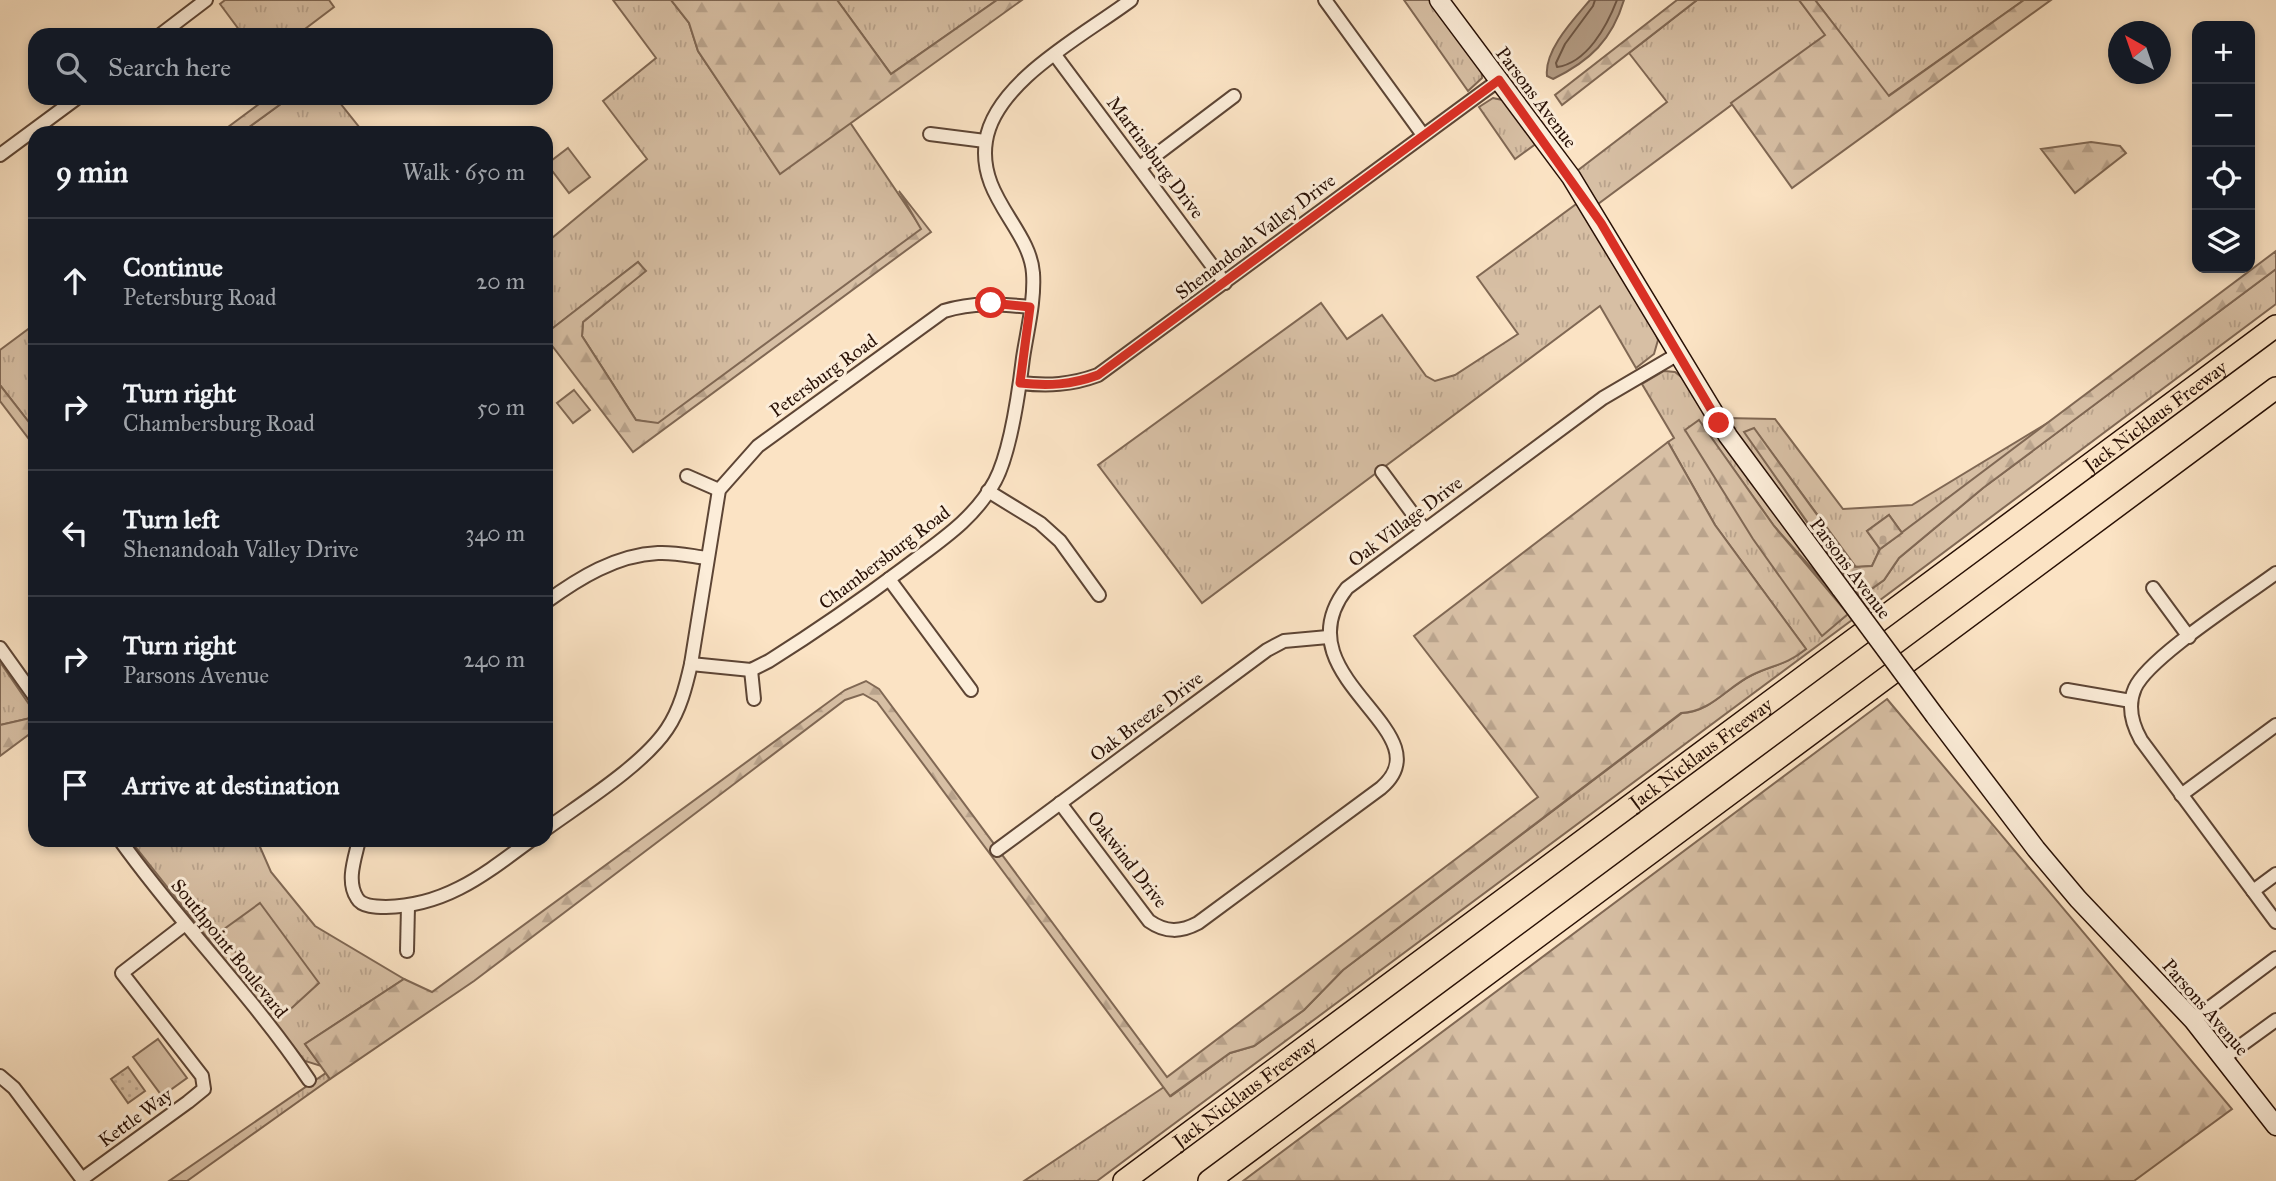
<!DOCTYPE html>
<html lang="en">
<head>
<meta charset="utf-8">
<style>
  body { margin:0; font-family:"IM FELL Great Primer",serif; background:#242831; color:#f1f3f6 }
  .controls { position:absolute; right:21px; top:21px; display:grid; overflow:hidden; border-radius:14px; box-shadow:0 4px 10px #0003 }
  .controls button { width:63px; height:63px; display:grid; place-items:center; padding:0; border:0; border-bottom:2px solid #363941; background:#171b24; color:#f1f3f6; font:35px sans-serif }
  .compass { position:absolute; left:2108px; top:21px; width:63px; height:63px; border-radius:50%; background:#171b24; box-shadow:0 4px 10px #0003; rotate:320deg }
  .stop { position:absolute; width:21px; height:21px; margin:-16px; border:5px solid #d93025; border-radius:50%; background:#fff }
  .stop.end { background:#d93025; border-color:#fff; box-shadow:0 2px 7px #0008 }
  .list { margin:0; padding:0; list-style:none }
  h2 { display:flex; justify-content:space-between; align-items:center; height:91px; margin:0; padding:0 28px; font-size:30px }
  h2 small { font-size:23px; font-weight:400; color:#9ea1a6 }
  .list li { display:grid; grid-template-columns:46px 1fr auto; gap:21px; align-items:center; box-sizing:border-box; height:126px; padding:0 28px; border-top:2px solid #363941 }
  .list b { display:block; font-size:26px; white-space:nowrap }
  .list p { margin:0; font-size:23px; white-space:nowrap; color:#9ea1a6 }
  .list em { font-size:23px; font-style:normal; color:#9ea1a6 }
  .icon { flex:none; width:38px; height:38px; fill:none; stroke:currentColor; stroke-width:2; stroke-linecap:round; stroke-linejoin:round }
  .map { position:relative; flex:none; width:2276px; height:1181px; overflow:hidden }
  .search { position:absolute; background:#171b24; box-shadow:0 4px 10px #0003; left:28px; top:28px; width:525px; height:77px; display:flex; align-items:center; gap:18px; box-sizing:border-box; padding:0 24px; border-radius:21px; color:#9ea1a6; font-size:26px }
  .panel { position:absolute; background:#171b24; box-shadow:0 4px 10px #0003; left:28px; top:126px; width:525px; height:721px; border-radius:21px }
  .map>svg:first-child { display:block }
</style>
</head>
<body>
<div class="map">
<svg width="2276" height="1181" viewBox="0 0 2276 1181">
  <defs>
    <pattern id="grass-tufts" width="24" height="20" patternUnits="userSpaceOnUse" patternTransform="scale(1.75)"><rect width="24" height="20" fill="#d7bfa4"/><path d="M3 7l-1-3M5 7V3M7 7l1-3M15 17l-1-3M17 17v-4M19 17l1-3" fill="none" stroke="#b9a38c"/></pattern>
    <pattern id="forest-firs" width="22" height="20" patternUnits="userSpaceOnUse" patternTransform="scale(1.75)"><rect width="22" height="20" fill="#d7bfa4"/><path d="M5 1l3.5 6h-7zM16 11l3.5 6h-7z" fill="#b9a38c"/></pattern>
    <pattern id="cemetery-stones" width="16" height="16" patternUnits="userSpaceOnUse" patternTransform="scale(1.75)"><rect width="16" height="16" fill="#d7bfa4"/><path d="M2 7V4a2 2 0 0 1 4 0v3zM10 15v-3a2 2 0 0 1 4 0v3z" fill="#b9a38c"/></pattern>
    <pattern id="park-dots" width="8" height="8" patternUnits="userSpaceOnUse" patternTransform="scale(1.75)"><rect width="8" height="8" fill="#d7bfa4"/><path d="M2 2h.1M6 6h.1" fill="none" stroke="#b9a38c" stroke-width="1.8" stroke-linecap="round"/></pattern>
  </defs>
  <rect width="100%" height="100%" fill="#fbe3c4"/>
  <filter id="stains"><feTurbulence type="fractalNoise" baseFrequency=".00286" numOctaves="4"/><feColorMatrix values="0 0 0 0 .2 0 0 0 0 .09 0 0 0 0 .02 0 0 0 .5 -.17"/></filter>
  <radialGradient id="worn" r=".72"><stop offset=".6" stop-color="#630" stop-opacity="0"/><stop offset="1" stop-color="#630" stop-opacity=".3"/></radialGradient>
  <g fill="url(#grass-tufts)" stroke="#806854" stroke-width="2">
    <polygon points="225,0 329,0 334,7 297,35 243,35 220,4"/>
    <polygon points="613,0 671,0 689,23 698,51 780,173 849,121 922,229 658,424 636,420 582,336 583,322 645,271 638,262 548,332 546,328 546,243 647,159 603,101 656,58"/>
    <polygon points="837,0 997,0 891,74"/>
    <polygon points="1404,0 1432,0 1481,65 1482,78 1468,91"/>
    <polygon points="1697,0 1799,0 1826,35 1598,204 1577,171 1667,102 1629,53"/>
    <polygon points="1815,0 2024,0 1888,96"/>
    <polygon points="289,98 336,98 360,128 380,133 241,133"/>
    <polygon points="1493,98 1507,101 1537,143 1515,159 1479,107"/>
    <polygon points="1579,202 1650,320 1658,340 1654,354 1636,368 1600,306 1202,603 1098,465 1321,303 1347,339 1382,315 1426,376 1435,381 1455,375 1518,334 1477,277"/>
    <polygon points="2276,269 2276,304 1868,609 1860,597 1884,580 1899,558 1983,488"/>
    <polygon points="35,324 35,430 0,385 0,350"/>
    <path d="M 1664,371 L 1675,372 L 1685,380 L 1829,588 L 1774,526 L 1699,421 L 1686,430 L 1822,635 L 1848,614 L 1852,620 L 1097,1181 L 1024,1181 L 1164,1087 L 1171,1096 L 1230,1053 L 1254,1046 L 1304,1010 L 1343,970 L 1682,713 C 1711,712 1727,687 1752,675 C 1774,664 1784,666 1806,649 L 1715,525 L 1668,442 L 1674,438 L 1642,384 Z"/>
    <polygon points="1725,418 1775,419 1843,509 1912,505 2054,419 1902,533 1889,515 1867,531 1880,549 1872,566 1856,567 1754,429 1745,432 1840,570 1808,532"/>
    <polygon points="0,662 35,713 35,717 0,725"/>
    <polygon points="130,840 257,840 271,872 315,926 404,979 305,1044 321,1066 305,1061"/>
    <polygon points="326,1073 330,1079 187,1181 169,1181"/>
  </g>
  <g fill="url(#forest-firs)" stroke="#806854" stroke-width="2">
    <polygon points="671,0 837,0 891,74 997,0 1022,0 780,174 698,51 689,23"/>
    <polygon points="1677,0 1697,0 1562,105 1555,95"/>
    <polygon points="1799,0 1815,0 1889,96 2024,0 2051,0 1792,188 1731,103 1825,35"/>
    <polygon points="267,98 289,98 241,133 220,133"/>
    <polygon points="2091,142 2120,146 2126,153 2075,193 2041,149"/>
    <polygon points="899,191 931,232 633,452 553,347 546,351 546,328 549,331 638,262 646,271 583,322 582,336 636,420 658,423 921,229"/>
    <polygon points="2276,251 2276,269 1983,488 1899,558 1884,580 1860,597 1744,432 1754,428 1855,567 1872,566 1880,549"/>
    <polygon points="0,385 35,430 35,447 0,401"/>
    <polygon points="1699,420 1774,526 1848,614 1822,636 1753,539 1685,430"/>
    <path d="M 1668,442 L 1715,525 L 1806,649 C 1785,666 1774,664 1752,675 C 1727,687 1711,712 1681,713 L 1343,970 L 1304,1010 L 1254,1046 L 1230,1053 L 1170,1096 L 877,702 L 863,694 L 845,700 L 474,981 L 330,1079 L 305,1044 L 404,979 L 432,992 L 845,690 L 866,681 L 879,689 L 1167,1077 L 1538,797 L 1414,636 Z"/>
    <polygon points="1887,699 2232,1109 2134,1181 1243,1181"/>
    <polygon points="35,717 35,730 0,756 0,725"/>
    <polygon points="260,903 319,983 284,1015 220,932"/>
  </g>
  <polygon fill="url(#cemetery-stones)" stroke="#806854" stroke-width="2" points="1889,515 1902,533 1880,549 1867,531"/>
  <polygon fill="url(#park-dots)" stroke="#806854" stroke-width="2" points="128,1067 145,1091 128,1103 111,1079"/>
  <g fill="#d7bfa4" stroke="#806854" stroke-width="2">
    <polygon points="568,148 590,177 569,193 547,164"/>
    <polygon points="574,390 590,410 573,423 557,403"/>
    <polygon points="158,1039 187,1078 162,1096 133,1057"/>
  </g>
  <path fill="#b39b83" stroke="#7b6351" stroke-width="2" d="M 1590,0 L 1624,0 C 1612,40 1590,61 1553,79 L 1547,76 C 1544,50 1574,19 1590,0 Z"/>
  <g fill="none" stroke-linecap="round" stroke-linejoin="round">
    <path stroke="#6e5644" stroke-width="2" d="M 1595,0 L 1593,6 L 1565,44 L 1556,63 L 1557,67 C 1587,63 1607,26 1617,0"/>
    <defs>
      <g id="street">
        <polyline points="1325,0 1423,135"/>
        <polyline points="160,35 206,0"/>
        <polyline points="1055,55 1225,283"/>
        <polyline points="930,134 985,141"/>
        <polyline points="0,155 77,98"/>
        <polyline points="1140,167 1234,96"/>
        <path d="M 1020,383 C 1048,386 1071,385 1098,375 L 1499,80"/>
        <polyline points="1382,472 1424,529"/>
        <polyline points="687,476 719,490"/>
        <polyline points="988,491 1040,523 1060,541 1099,595"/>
        <path d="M 2276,573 C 2244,597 2149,657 2135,688 C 2127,706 2132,724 2141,740 L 2276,922"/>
        <polyline points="889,579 971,690"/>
        <polyline points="2153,588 2189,637"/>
        <path d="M 546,602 C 579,578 616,555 658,553 C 674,552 691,556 707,558"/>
        <polyline points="0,648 35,697"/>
        <path d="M 691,664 L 751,670 L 769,661 C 815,632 860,601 904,568 C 938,542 974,520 995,481 C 1010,453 1019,391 1023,358 C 1027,331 1035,301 1033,273 C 1030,229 977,196 986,141 C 995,81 1086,34 1131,0"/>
        <polyline points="751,670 754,699"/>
        <polyline points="2067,690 2131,701"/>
        <polyline points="2181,795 2276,725"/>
        <path d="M 1060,803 L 1149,921 C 1166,933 1181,932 1198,923 L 1381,788 C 1448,731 1277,677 1347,588 L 1603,398 L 1678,354"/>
        <path d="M 546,829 C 582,803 643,765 667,729 C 680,710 686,686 691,664 L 719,490 L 758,446 L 944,311 C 973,302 1000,304 1030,307"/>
        <path d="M 120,840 C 179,923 252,995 309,1080"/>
        <path d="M 359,840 C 355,858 346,881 357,898 C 362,907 377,907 386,907 C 446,906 485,874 531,840"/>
        <polyline points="997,850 1267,650 1284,641 1328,637"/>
        <polyline points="2253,891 2276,874"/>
        <polyline points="407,951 408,906"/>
        <polyline points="2193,1020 2276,958"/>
        <polyline points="2225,1057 2276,1020"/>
        <polyline points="0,1076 14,1088 82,1179 188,1102 204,1089 202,1076 122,973 184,925"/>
      </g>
      <g id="secondary">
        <polyline points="1439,0 1571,177 1728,436 1841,589"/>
        <polyline points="1935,716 2036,849 2078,899 2193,1020 2276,1126"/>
      </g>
      <g id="highway">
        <path id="s1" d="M 1124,1181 L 2276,326"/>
        <polyline points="1209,1181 2276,388"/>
      </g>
    </defs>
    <use href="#street" stroke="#5d4535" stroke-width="16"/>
    <use href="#secondary" stroke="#281005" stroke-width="21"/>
    <use href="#highway" stroke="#281005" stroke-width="24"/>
    <use href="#street" stroke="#fcedd9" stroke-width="12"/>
    <use href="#secondary" stroke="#fcedd9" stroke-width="18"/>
    <use href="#highway" stroke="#fbe3c4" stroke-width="21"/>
    <defs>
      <polyline id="secondary-bridge" points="1841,589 1935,716"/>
    </defs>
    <use href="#secondary-bridge" stroke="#281005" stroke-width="21" stroke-linecap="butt"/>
    <use href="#secondary-bridge" stroke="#fcedd9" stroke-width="18"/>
  </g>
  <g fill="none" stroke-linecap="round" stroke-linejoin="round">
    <path stroke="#d93025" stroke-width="9" d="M 991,303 L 1030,307 L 1020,383 C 1048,386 1071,385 1098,375 L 1499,80 L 1601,223 L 1719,423"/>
  </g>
  <g text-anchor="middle" stroke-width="6" stroke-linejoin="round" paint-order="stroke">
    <g font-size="19" fill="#281005" stroke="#fcedd9">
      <text transform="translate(1537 97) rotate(53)" y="7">Parsons Avenue</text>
      <text transform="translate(1156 157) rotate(53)" y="7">Martinsburg Drive</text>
      <text transform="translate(1255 236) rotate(-37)" y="7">Shenandoah Valley Drive</text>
      <text transform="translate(823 375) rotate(-36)" y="7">Petersburg Road</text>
      <text dy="7" stroke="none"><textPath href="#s1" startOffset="1284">Jack Nicklaus Freeway</textPath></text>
      <text transform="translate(1405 521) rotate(-37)" y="7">Oak Village Drive</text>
      <text transform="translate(884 557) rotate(-37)" y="7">Chambersburg Road</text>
      <text transform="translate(1851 568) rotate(53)" y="7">Parsons Avenue</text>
      <text transform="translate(1146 716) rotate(-37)" y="7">Oak Breeze Drive</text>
      <text dy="7" stroke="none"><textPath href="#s1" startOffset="718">Jack Nicklaus Freeway</textPath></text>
      <text transform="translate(1128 859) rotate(52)" y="7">Oakwind Drive</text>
      <text transform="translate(230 948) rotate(51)" y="7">Southpoint Boulevard</text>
      <text transform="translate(2206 1007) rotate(49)" y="7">Parsons Avenue</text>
      <text dy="7" stroke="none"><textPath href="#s1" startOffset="150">Jack Nicklaus Freeway</textPath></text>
      <text transform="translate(135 1117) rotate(-36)" y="7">Kettle Way</text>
    </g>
  </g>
  <rect width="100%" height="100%" filter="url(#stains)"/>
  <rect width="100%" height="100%" fill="url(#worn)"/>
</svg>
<div class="controls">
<button>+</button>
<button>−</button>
<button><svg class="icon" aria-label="locate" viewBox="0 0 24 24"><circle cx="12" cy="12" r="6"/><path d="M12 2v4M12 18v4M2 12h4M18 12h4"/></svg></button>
<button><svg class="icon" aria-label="layers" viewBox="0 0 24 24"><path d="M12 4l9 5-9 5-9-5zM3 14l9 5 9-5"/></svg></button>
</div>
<svg class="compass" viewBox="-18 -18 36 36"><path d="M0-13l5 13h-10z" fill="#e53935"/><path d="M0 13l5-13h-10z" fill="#9ea1a6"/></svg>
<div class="stop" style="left:991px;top:303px"></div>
<div class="stop end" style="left:1719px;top:423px"></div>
<div class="search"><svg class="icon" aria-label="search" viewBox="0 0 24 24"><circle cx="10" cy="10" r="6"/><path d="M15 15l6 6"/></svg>Search here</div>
<section class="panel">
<h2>9 min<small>Walk · 650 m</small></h2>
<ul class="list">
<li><svg class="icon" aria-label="ahead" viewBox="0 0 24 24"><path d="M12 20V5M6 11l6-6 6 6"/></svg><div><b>Continue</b><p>Petersburg Road</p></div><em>20 m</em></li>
<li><svg class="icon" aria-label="right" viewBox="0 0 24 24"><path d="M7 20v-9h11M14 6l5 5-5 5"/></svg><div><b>Turn right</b><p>Chambersburg Road</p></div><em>50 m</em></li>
<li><svg class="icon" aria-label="left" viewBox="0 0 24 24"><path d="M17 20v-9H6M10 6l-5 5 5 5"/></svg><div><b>Turn left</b><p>Shenandoah Valley Drive</p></div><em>340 m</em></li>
<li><svg class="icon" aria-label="right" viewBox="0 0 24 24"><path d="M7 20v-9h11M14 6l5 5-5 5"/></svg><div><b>Turn right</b><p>Parsons Avenue</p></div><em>240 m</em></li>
<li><svg class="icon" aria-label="arrive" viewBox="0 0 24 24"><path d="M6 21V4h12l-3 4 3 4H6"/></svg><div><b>Arrive at destination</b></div></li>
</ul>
</section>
</div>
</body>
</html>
